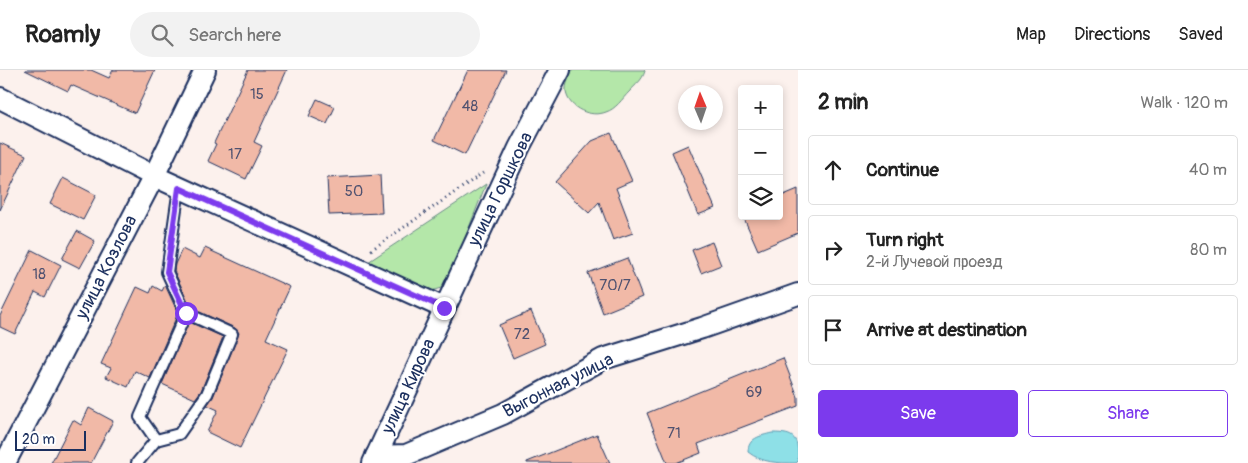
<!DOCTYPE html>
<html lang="en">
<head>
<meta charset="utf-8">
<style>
  body { margin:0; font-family:Pangolin,sans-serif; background:#f2f2f2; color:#222 }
  .controls { position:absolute; right:15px; top:15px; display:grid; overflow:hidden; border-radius:5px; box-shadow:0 2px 8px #0003 }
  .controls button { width:45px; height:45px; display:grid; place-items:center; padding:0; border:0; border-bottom:1px solid #e0e0e0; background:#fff; color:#222; font:25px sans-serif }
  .compass { position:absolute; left:678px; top:15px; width:45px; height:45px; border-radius:50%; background:#fff; box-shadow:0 2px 8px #0003; rotate:358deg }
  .scale { position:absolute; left:15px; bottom:12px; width:71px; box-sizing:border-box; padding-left:5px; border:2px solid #1b2f5e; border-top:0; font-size:14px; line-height:18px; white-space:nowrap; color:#1b2f5e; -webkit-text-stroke:4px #fff; paint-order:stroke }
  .stop { position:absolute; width:15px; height:15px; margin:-11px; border:4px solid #7c3aed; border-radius:50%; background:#fff }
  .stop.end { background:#7c3aed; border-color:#fff; box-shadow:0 1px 5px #0008 }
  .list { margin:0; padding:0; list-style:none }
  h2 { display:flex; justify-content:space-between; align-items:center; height:65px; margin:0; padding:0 20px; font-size:21px }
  h2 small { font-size:16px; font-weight:400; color:#767676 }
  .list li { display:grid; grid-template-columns:32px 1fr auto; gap:15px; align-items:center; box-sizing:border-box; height:70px; margin:0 10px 10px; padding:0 10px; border:1px solid #e0e0e0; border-radius:5px }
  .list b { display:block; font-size:19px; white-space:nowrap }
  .list p { margin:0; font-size:16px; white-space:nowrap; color:#767676 }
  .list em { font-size:16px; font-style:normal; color:#767676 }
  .actions { display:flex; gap:10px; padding:15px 20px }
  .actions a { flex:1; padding:11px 0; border:1px solid #7c3aed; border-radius:5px; text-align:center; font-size:18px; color:#7c3aed }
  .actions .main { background:#7c3aed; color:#fff }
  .icon { flex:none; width:28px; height:28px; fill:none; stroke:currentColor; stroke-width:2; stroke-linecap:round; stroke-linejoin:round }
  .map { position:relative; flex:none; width:798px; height:393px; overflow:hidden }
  header { display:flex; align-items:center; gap:30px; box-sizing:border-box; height:70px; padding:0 25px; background:#fff; border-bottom:1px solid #e0e0e0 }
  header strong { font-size:24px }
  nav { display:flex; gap:28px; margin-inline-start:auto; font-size:18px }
  .search { width:350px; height:45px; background:#f2f2f2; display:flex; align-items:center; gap:12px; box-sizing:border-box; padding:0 18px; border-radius:28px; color:#767676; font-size:19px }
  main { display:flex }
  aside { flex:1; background:#fff }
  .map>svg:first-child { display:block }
</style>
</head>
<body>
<header>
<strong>Roamly</strong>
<div class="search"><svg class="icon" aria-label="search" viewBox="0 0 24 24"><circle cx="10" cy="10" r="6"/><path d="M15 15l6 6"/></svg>Search here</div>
<nav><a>Map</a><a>Directions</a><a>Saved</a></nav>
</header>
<main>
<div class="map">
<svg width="798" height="393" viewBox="0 0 798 393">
  <rect width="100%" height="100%" fill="#fcf1ed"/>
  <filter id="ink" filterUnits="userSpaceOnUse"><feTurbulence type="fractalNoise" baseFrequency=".02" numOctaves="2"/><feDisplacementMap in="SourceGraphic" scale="10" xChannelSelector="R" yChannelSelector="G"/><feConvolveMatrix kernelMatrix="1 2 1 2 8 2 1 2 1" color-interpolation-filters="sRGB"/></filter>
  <g filter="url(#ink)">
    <g fill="#b4e7a9" stroke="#688b84">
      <path d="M 572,0 L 644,0 L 645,1 C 642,11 636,14 629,22 C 622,29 616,39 606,42 C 591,48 569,39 566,22 C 565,14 570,7 572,0 Z"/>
      <polygon points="486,114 449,209 441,218 428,222 365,194"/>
    </g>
    <path fill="#8ee0e7" stroke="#6099b0" d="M 772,363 C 796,363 798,368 798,391 L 796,393 C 778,393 762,393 748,382 C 748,368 760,366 772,363 Z"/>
    <g fill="#f1b9a7" stroke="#1b2f5e">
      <polygon points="25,0 91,0 109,8 113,0 155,0 135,43 71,15 68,21"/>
      <polygon points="248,0 287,0 254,72 262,76 246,109 208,91 216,74 214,73"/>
      <polygon points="468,0 506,0 465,85 434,70"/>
      <polygon points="317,29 335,37 327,54 309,46"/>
      <polygon points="611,63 632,111 616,118 633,163 613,170 599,132 589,143 555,112 592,71"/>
      <polygon points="0,73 26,85 0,140"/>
      <polygon points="688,75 715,138 698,145 672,82"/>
      <polygon points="380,105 382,143 329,145 327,108"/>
      <polygon points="63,108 96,125 83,150 50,134"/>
      <polygon points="798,119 798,163 758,180 743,146 779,146 779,127"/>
      <polygon points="77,161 95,171 80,198 62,189"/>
      <polygon points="712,172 721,195 701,203 692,180"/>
      <polygon points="205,178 290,217 266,269 288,279 240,378 207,362 218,340 207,335 213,327 239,263 235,258 191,238 174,201 175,194 182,179 200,188"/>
      <polygon points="32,180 61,195 45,227 35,222 15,264 0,257 0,246"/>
      <polygon points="627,188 642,227 603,243 588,203"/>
      <polygon points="165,215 178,243 150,308 135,301 128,317 106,307 111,298 101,294 137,217 150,223 153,216 162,221"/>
      <polygon points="531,241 545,274 513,288 499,255"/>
      <polygon points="189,252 223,267 201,321 195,329 162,314"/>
      <polygon points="783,288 798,327 798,336 698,374 701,383 676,393 667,393 647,343"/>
      <polygon points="89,338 113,351 91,393 51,393 73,350 81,355"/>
      <polygon points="597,364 610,393 527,393 527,392"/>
    </g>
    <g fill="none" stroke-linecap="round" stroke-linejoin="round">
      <defs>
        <g id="lane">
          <polyline points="156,370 140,347 186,243"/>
          <polyline points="137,393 156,370 179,364 207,324 232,264 186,243 167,202 179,118"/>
        </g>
        <g id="street">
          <polyline points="0,28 154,106 444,238"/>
          <polyline points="376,386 406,385 503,344 603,289 702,258 798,224"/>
          <polyline points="5,393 154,106 205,0"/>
          <polyline points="373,393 519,78 560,0"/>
        </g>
      </defs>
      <use href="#lane" stroke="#1b2f5e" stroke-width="14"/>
      <use href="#street" stroke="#1b2f5e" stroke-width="24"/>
      <polyline stroke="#1b2f5e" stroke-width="3" stroke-dasharray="1 4" stroke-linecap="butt" points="371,180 483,103"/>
      <use href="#lane" stroke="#fff" stroke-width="10"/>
      <use href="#street" stroke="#fff" stroke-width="20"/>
    </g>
  </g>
  <g fill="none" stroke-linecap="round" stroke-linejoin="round" filter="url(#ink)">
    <polyline stroke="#7c3aed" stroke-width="6" points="186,243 167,202 179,118 444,238"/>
  </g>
  <g text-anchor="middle" stroke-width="4" stroke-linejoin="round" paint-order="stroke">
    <g font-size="15" fill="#505270">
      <text x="257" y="29">15</text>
      <text x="470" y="41">48</text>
      <text x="235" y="89">17</text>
      <text x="354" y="126">50</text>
      <text x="39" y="209">18</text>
      <text x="615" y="220">70/7</text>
      <text x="522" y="269">72</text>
      <text x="754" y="327">69</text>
      <text x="674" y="368">71</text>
    </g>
    <g font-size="18" fill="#1b2f5e" stroke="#fff">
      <text transform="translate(500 119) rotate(-64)" y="6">улица Горшкова</text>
      <text transform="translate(106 197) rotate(-63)" y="6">улица Козлова</text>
      <text transform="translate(558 315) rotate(-27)" y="6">Выгонная улица</text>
      <text transform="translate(408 316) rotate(-65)" y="6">улица Кирова</text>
    </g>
  </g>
</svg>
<div class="controls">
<button>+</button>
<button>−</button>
<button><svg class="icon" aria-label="layers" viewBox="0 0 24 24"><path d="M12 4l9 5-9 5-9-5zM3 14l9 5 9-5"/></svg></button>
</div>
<svg class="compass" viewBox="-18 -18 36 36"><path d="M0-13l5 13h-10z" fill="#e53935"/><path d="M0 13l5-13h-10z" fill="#767676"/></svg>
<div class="scale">20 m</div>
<div class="stop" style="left:186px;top:243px"></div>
<div class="stop end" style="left:444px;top:238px"></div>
</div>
<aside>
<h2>2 min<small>Walk · 120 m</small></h2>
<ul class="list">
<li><svg class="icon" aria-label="ahead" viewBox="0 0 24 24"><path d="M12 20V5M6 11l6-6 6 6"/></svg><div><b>Continue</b></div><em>40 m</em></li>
<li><svg class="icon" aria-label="right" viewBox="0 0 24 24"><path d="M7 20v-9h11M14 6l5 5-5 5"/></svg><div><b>Turn right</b><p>2-й Лучевой проезд</p></div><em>80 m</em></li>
<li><svg class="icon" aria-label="arrive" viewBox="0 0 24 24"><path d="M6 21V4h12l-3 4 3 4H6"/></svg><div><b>Arrive at destination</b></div></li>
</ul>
<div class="actions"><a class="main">Save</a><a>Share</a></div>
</aside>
</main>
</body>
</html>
